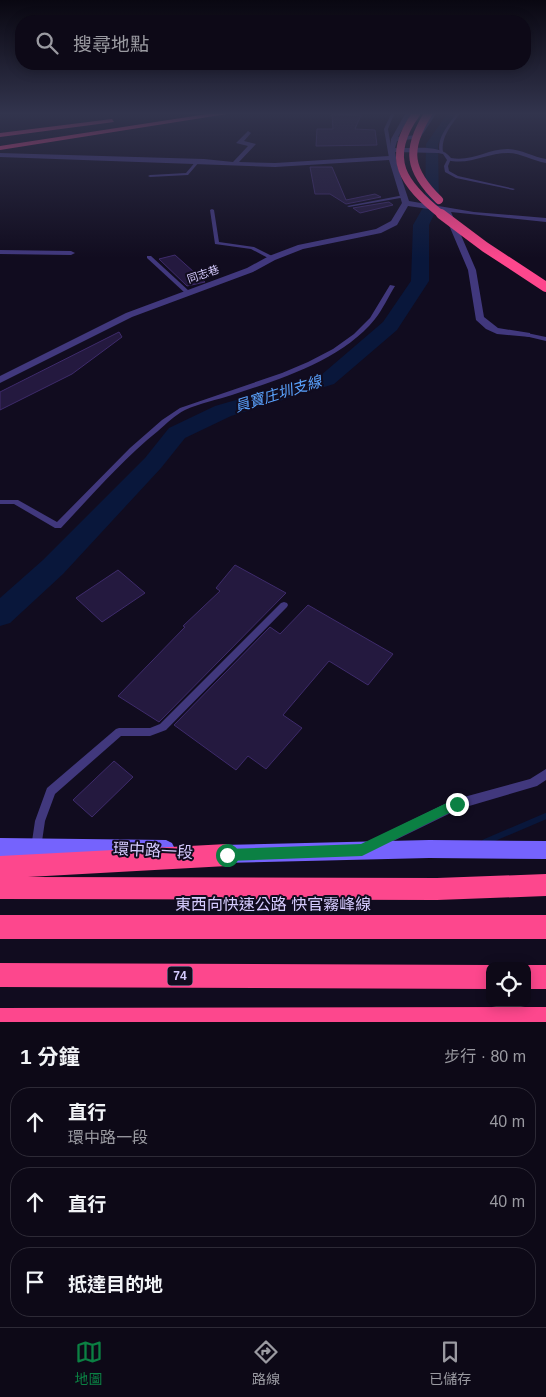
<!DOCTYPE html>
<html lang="zh-TW">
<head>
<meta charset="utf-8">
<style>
  body { margin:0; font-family:Helvetica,"Noto Sans TC",sans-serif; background:#1b1724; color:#f1f3f6 }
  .controls { position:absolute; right:15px; bottom:15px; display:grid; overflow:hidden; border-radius:10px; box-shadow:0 2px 12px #0003 }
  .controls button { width:45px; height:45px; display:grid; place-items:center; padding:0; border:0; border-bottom:1px solid #2d2a36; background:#0d0917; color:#f1f3f6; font:25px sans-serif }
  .stop { position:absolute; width:15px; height:15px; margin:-11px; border:4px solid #0b8043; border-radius:50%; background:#fff }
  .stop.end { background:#0b8043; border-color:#fff; box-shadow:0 1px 5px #0008 }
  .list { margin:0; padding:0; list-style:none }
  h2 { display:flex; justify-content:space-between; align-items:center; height:65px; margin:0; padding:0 20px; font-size:21px }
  h2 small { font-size:16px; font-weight:400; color:#9a9aa1 }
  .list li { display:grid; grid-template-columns:32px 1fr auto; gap:15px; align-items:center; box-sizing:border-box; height:70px; margin:0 10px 10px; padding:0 10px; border:1px solid #2d2a36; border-radius:20px }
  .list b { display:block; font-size:19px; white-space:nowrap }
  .list p { margin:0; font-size:16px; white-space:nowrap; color:#9a9aa1 }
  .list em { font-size:16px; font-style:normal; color:#9a9aa1 }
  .icon { flex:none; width:28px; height:28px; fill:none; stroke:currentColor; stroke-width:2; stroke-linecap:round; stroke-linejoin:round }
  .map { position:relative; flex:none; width:546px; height:1022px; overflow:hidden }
  .search { position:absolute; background:#0d0917; box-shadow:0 2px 12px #0003; left:15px; right:15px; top:15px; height:55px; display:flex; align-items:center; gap:12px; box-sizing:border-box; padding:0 18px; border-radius:20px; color:#9a9aa1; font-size:19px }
  .sheet { height:305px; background:#0d0917 }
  nav { display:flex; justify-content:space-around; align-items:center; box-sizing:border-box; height:70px; border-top:1px solid #2d2a36; background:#0d0917; font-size:14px; color:#9a9aa1 }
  nav a { display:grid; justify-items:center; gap:2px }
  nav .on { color:#0b8043 }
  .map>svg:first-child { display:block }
</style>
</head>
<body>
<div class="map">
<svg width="546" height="1022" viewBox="0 0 546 1022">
  <rect width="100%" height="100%" fill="#110c1f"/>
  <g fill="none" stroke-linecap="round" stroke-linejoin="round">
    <polyline stroke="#09173b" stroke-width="6" points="485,842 546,816"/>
    <polygon fill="#09173b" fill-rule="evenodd" points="447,114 458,114 438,144 439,204 429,225 429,281 397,330 334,384 231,416 185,438 161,468 63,574 10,623 0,626 0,598 43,560 145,458 169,428 215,406 320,376 383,322 411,281 413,225 425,204 426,144"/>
  </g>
  <g fill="#24193f" stroke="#3e2b6b">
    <polygon points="332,114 361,115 355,129 375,130 377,145 316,146 317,129 333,129"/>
    <polygon points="310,167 332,167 346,200 375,194 381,197 346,204 330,194 315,194"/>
    <polygon points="389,202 393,205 360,213 353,208"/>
    <polygon points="175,255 205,282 187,286 159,259"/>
    <polygon points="119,332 122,337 72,374 0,410 0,392"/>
    <polygon points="235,565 286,593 159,722 118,696 185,627 183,626 220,591 216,588"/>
    <polygon points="118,570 145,593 102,622 76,598"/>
    <polygon points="308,605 393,654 368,685 329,661 283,715 302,728 266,769 248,756 236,770 174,725 270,627 280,634"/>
    <polygon points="114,761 133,777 92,817 73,800"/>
  </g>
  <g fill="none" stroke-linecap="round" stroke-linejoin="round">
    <g fill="#41387d" fill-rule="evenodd">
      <polygon points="391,114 394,114 388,129 393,158 391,159 389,158 384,129"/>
      <path d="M 456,114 L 459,114 C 451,126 441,137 443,152 L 440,153 C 436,138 448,126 456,114 Z"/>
      <polygon points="448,158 451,159 448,166 449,171 458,176 515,189 513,190 456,178 445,172 444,166"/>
      <polygon points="197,160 200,161 188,175 150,177 148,176 150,175 186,173"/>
      <polygon points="404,195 406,195 406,197 349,207 347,206"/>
      <polygon points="212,209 214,210 219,242 254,247 274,257 274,259 270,259 251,249 215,244 210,210"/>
      <polygon points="147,256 151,256 189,291 189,293 185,293 147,258"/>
      <path d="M 390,285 L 395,286 C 388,297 383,309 375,319 C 342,360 281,379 232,395 C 217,400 200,403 185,410 C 175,415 166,424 158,431 C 122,460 92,495 61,528 L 55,528 L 14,504 L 0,504 L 0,500 L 18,500 L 57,522 L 130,448 L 162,420 L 180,408 L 282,373 L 308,362 L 333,349 L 354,334 L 370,318 Z"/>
      <polygon points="527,333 546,337 546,341 525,336 525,334"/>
      <polygon points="284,602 287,603 288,605 287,607 166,730 150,736 121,736 55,794 45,821 41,848 40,852 36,853 32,852 31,848 35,821 47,788 116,729 119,728 150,728 160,724 281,603"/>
      <polygon points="546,769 546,780 537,786 459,809 375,850 371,851 367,850 366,846 367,842 453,800 530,779"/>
    </g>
    <g fill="#41387d" fill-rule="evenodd">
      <path d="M 405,114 L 411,114 L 398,137 L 416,135 L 430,114 L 436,114 L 420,138 L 397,141 L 395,148 C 412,149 441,143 451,158 C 471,162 488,149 507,149 C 521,149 533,157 546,159 L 546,163 C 533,161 521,153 508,153 C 486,153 469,166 447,160 L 443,154 L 438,153 L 395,152 L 398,168 L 409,201 L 474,212 L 546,218 L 546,222 L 451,212 L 476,270 L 484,317 L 498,328 L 530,333 L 530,337 L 497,334 L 486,329 L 476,320 L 468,270 L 443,211 L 408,206 L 397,225 L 381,233 L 303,249 L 275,260 L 253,272 L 132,317 L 0,383 L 0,376 L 126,313 L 247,268 L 269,256 L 298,245 L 376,229 L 391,221 L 402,203 L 389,160 L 275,167 L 0,157 L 0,153 L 204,159 L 233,162 L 248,146 L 236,143 L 248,131 L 251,133 L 244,141 L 256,144 L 239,162 L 275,163 L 389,156 L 391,139 Z"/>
      <polygon points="0,250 71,251 75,253 71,255 0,254"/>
    </g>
    <g fill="#7563fd" fill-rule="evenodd">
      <polygon points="0,838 166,840 172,843 175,849 172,855 166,858 0,856"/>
      <polygon points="429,840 546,841 546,859 429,858 221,863 214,861 212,854 214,847 221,845"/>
    </g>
    <g fill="#fd478d" fill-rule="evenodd">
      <polygon points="207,114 227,114 0,150 0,146"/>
      <polygon points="112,119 114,122 0,137 0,133"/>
      <polygon points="227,844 235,847 238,855 235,863 227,866 28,877 437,878 546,874 546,896 437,900 0,899 0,856"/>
      <rect x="0" y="915" width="546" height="24"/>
      <polygon points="0,963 490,965 493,966 490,966 490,989 0,987"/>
      <polygon points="527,965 546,965 546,989 527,989 527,966 524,966"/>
      <polygon points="546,1007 546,1022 0,1022 0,1008"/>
    </g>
    <g stroke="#fd478d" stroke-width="8">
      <path d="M 416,114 C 384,159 403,184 442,215"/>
      <path d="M 428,114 C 405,150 409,171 439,200"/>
    </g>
    <polyline stroke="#fd478d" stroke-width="10" points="441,214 485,247 546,287"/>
  </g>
  <linearGradient id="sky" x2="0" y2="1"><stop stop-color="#090711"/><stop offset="0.44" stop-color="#32344d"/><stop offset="1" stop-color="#32344d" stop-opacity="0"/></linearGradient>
  <rect width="546" height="258" fill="url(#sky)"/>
  <polygon fill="#0b8043" points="457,798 463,804 461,807 362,856 227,861 223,859 221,855 223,851 227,849 361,844"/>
  <g text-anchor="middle" stroke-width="4" stroke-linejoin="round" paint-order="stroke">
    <g font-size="11" fill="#d5cbfe" stroke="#110c1f">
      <text transform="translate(203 274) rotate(-19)" y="4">同志巷</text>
    </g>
    <rect fill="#110c1f" stroke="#9a92bb" stroke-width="1" x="167.5" y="966.5" width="25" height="19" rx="4"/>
    <g font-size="12" font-weight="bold" fill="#d5cbfe">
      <text x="180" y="980">74</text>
    </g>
    <g font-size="15" font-style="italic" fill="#5aa2fd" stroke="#110c1f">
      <text transform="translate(278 394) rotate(-17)" y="5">員寶庄圳支線</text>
    </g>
    <g font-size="16" fill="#d5cbfe" stroke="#110c1f">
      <text transform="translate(153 850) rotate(3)" y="6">環中路一段</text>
      <text x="273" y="910">東西向快速公路 快官霧峰線</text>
    </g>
  </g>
</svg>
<div class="controls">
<button><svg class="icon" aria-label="locate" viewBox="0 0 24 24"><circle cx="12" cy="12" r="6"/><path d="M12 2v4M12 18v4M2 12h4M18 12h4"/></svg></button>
</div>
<div class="stop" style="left:227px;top:855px"></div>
<div class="stop end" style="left:457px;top:804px"></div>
<div class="search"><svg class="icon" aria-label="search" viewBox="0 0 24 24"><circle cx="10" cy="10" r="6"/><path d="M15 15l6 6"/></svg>搜尋地點</div>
</div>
<section class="sheet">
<h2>1 分鐘<small>步行 · 80 m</small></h2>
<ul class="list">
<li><svg class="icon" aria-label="ahead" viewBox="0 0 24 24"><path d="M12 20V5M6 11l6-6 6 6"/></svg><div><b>直行</b><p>環中路一段</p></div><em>40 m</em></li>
<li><svg class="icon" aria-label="ahead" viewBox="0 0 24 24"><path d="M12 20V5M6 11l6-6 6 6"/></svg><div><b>直行</b></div><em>40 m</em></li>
<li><svg class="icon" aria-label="arrive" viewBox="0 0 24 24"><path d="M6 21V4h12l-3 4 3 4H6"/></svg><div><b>抵達目的地</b></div></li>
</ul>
</section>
<nav>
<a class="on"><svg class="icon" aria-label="map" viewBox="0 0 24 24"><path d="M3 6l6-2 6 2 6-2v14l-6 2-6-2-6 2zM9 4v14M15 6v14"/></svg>地圖</a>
<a><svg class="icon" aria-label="directions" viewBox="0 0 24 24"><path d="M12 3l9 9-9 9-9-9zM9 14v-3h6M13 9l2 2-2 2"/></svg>路線</a>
<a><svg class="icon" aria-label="saved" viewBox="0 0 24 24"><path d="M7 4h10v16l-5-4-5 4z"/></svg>已儲存</a>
</nav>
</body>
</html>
